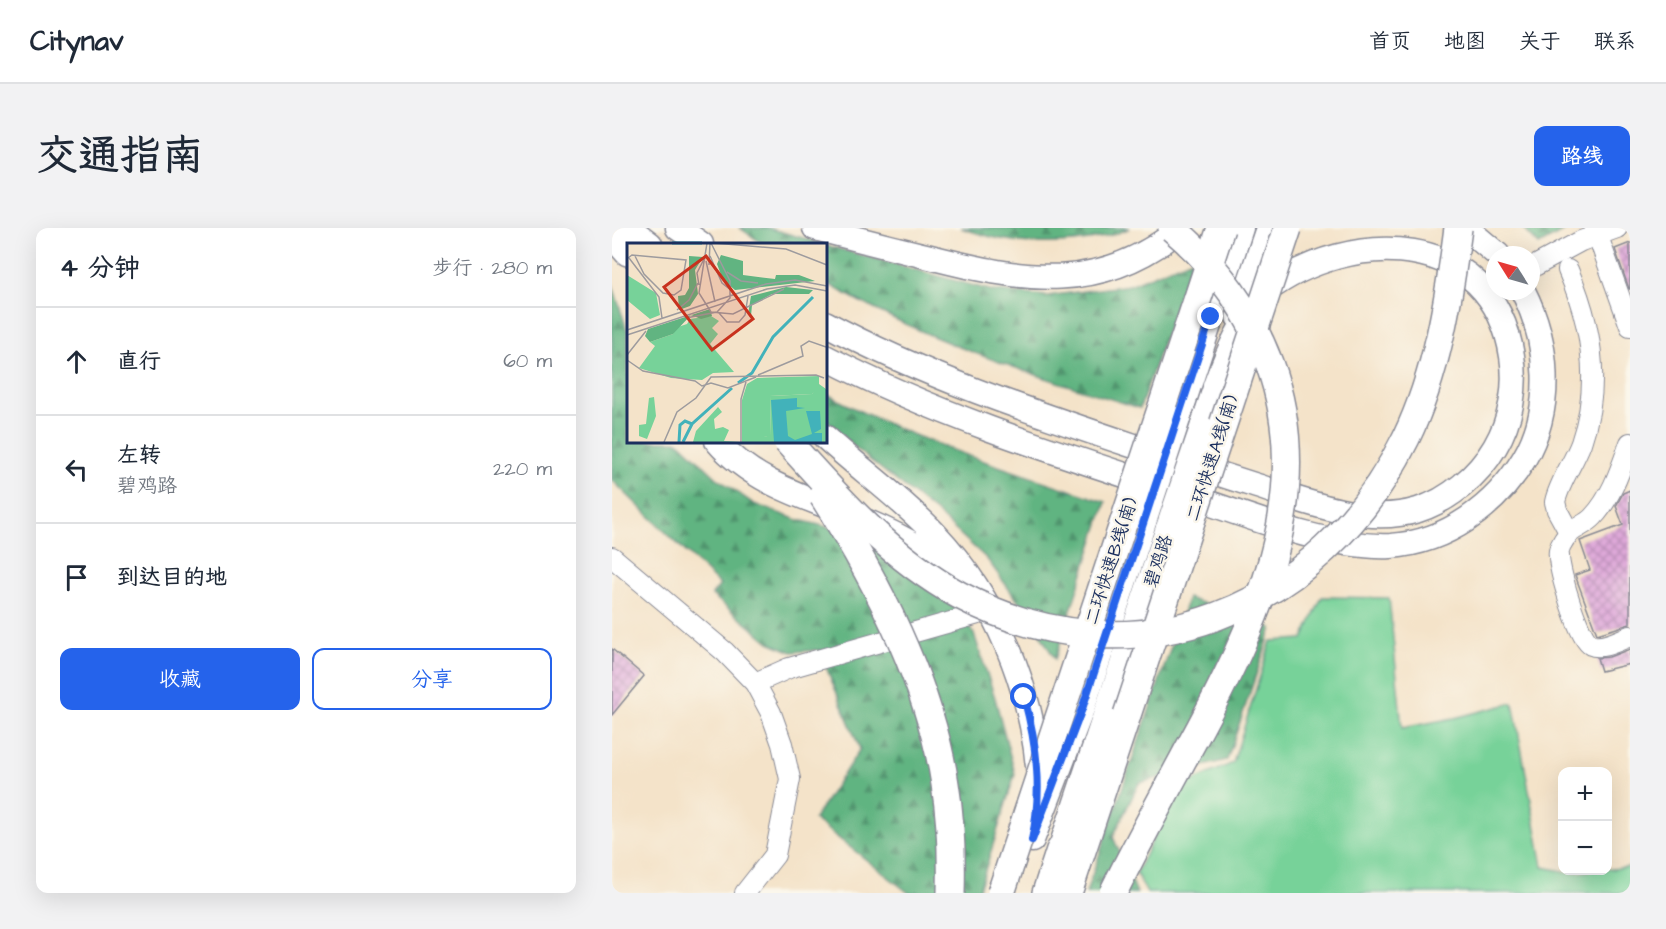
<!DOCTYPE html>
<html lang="zh">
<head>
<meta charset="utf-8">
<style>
  body { margin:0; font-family:"Architects Daughter","LXGW WenKai TC",sans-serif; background:#f2f2f3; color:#1f2937 }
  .controls { position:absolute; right:18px; bottom:18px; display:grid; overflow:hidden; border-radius:12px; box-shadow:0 6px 24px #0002 }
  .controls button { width:54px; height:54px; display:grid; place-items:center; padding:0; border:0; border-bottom:2px solid #e0e1e3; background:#fff; color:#1f2937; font:30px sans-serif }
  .compass { position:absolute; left:874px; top:18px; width:54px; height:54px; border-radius:50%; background:#fff; box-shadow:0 6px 24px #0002; rotate:307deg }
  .stop { position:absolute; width:18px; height:18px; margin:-14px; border:4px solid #2563eb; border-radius:50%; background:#fff }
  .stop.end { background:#2563eb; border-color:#fff; box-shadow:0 2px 6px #0008 }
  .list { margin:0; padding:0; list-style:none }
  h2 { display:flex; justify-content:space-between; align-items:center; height:78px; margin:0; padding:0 24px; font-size:26px }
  h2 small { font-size:20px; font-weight:400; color:#747a83 }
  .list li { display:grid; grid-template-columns:39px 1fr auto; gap:18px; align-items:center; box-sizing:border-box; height:108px; padding:0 24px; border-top:2px solid #e0e1e3 }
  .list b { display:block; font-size:22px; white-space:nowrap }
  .list p { margin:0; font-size:20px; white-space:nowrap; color:#747a83 }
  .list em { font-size:20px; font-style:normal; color:#747a83 }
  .actions { display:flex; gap:12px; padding:18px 24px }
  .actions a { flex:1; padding:14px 0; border:2px solid #2563eb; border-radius:12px; text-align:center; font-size:21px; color:#2563eb }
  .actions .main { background:#2563eb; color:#fff }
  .icon { flex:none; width:33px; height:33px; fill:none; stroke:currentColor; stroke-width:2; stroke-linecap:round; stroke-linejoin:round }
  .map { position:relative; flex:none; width:1018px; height:665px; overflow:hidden; border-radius:12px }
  header { display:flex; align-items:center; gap:36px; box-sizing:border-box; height:84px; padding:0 30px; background:#fff; border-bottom:2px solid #e0e1e3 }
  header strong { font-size:28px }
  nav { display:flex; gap:33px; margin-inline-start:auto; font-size:21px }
  .intro { display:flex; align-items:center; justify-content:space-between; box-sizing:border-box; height:144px; padding:0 36px }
  h1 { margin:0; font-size:42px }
  .button { padding:15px 27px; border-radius:12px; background:#2563eb; color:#fff; font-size:21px; font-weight:700 }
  main { display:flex; gap:36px; padding:0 36px }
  aside { flex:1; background:#fff; border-radius:12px; box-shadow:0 6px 24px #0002 }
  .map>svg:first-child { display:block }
</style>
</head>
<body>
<header>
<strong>Citynav</strong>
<nav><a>首页</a><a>地图</a><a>关于</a><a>联系</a></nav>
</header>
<div class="intro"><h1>交通指南</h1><a class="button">路线</a></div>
<main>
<aside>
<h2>4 分钟<small>步行 · 280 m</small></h2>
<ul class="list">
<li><svg class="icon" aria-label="ahead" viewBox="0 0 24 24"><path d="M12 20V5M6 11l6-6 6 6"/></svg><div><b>直行</b></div><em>60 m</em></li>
<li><svg class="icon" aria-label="left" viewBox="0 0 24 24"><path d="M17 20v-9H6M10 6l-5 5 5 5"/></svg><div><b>左转</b><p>碧鸡路</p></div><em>220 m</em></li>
<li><svg class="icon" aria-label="arrive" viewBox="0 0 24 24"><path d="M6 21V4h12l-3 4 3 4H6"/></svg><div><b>到达目的地</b></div></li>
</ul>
<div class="actions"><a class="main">收藏</a><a>分享</a></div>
</aside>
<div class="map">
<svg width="1018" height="665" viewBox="0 0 1018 665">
  <defs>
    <pattern id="forest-firs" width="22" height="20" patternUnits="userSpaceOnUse" patternTransform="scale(1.5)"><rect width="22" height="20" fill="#61b481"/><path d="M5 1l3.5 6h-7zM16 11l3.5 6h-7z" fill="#4f936d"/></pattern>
    <pattern id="building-cross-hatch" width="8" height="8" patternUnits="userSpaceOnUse" patternTransform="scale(1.5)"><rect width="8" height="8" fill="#dfa9d9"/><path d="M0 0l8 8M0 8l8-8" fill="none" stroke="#b48ab3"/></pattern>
  </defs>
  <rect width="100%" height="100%" fill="#fbf7ec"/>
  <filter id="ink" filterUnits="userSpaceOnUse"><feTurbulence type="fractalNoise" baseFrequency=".0167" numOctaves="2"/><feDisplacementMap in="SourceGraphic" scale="12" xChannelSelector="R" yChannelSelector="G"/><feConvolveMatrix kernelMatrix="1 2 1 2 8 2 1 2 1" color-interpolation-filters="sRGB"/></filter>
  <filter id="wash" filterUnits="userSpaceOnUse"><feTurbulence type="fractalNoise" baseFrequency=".008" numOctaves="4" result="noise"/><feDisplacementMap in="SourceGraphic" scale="24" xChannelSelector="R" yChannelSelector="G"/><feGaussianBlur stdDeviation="1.35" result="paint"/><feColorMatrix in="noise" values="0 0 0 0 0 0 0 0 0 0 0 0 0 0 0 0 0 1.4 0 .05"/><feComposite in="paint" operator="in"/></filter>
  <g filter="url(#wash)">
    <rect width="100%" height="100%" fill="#f4e3c9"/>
    <polygon fill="#77d299" stroke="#49807c" stroke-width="1.5" points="710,369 777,370 790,500 842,490 901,475 931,639 961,645 1018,639 1018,665 535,665 524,645 567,559 621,535 659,413 691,411"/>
    <g fill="url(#forest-firs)" stroke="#3e7270" stroke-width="1.5">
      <polygon points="128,0 156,0 212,16 151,16"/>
      <path d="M 349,0 L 518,0 C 483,16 427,19 389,11 C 376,9 362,4 349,0 Z"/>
      <polygon points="911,0 957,0 927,17"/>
      <path d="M 213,17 L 381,63 L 435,68 L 518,57 L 580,31 L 528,180 C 420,147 310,112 213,54 Z"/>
      <polygon points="0,55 16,105 16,213 66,213 105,250 142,276 183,291 260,310 336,367 362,406 383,470 403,546 366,665 297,665 202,591 248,521 207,422 180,424 157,414 100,367 108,357 0,252"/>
      <path d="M 213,165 C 302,214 399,242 494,274 L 443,431 L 419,391 L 375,331 L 326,286 L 243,220 L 213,190 Z"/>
      <polygon points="576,370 660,400 615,532 527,555 501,609 525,665 474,665"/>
    </g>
    <g id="blocks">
      <g fill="url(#building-cross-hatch)">
        <polygon points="1018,15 1018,61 1017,61 1003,21"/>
        <polygon points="1018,262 1018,396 985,406 963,347 978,342 968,313 1011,297 1004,278 1011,265"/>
        <polygon points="0,421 32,448 0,487"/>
        <polygon points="1018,421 1018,436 989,443 985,430 997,429"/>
      </g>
    </g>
  </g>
  <g filter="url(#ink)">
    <use href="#blocks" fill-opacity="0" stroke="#888994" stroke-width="1.5"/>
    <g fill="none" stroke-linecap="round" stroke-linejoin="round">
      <defs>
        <g id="minor">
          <polyline points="983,0 1018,98"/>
          <polyline points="919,40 969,13 1005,0"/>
          <path d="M 956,42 C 980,97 989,157 969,215 C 962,234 947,255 943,274 L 945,282 L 957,304"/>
          <path d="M 1018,215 C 1009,240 1000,269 981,289 C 972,299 957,300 950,315 C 948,318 946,324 947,328 C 947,343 967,412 979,417 C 990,422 1007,412 1018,408"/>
          <polyline points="0,329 113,424 143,455 159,485 170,516 178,551 163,627 133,665"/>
          <polyline points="143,455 177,440 377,383"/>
        </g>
        <g id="major">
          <polyline points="17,0 38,16"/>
          <polyline points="66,0 89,16"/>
          <path d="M 203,0 C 241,10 280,20 318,29 C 412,53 489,67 569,0"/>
          <polyline points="854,0 886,27"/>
          <polyline points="626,89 656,0"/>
          <path d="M 213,95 C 323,154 442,191 561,231 C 589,240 617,249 645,258 C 695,274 753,298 806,282 C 837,272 866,248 883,219 C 899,192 905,159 900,128 C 880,0 738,0 654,63 C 630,91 616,124 603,158"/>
          <path d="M 213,129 C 328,189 451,227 574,267 C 633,287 717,321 779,318 C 835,314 884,278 912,231 C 942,180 937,114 911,63"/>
          <polyline points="566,191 629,0"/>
          <polyline points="590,200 608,145"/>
          <path d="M 213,209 C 249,242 289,270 323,306 C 384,370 421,462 427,550"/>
          <path d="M 105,213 C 138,252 189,268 236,286 C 275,301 313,319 344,346"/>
          <polyline points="420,612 471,478 533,291"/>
          <polyline points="448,622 556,300"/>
        </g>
        <g id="highway">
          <polyline points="0,6 16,24"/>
          <polyline points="434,665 448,622"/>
          <polyline points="456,665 515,487"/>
        </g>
      </defs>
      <use href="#minor" stroke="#888994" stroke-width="22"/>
      <use href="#major" stroke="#888994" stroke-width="27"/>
      <use href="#highway" stroke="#888994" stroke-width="30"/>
      <use href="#minor" stroke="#fff" stroke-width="20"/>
      <use href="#major" stroke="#fff" stroke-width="24"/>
      <use href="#highway" stroke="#fff" stroke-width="27"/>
      <defs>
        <g id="major-bridge">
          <polyline points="533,291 566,191"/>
          <polyline points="556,300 590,200"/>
        </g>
        <g id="highway-bridge">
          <path d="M 175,213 C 226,270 279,330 347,367 C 523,460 709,383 794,210 C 825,146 837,70 846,0"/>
          <path d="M 211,268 C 265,353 318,455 333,556 C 339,592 340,628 339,665"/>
          <polyline points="515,487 676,0"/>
          <polyline points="389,665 609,0"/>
          <path d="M 501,665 C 526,614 554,563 581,513 C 644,396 706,268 657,135 C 637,82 603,36 560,0"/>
        </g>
      </defs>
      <use href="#major-bridge" stroke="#888994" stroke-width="27" stroke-linecap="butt"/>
      <use href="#highway-bridge" stroke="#888994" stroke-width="30" stroke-linecap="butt"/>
      <use href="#major-bridge" stroke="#fff" stroke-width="24"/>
      <use href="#highway-bridge" stroke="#fff" stroke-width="27"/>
    </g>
  </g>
  <g fill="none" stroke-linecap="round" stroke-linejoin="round" filter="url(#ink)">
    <path stroke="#2563eb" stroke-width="8" d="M 412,469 C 425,517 431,563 420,612 L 471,478 L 599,89"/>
  </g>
  <g text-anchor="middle" stroke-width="5" stroke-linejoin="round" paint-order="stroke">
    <g font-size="18" fill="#1b2f5e" stroke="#fbf7ec">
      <text transform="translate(600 230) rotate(-72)" y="6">二环快速A线(南)</text>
      <text transform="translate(499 333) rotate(-72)" y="6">二环快速B线(南)</text>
      <text transform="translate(546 333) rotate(-72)" y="6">碧鸡路</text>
    </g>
  </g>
  <g transform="translate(15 15)">
    <rect width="200" height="200" fill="#f4e3c9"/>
    <path d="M 0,32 L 29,50 L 33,72 L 23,76 L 0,57 ZM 84,73 L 92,78 L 85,85 L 91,91 L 83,101 L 107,129 L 86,130 L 75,137 L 44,135 L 12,125 L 28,103 L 23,99 L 46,91 L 48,85 L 60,81 L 63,76 ZM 192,133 L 192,144 L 185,151 L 143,153 L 144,193 L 137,194 L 137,199 L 115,199 L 115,157 L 120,141 L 130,135 ZM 27,154 L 29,173 L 20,196 L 12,193 L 12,182 L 19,181 L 22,155 ZM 91,164 L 95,169 L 87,176 L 88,186 L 96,184 L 102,187 L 97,198 L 113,199 L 66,199 L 69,188 Z" fill="#77d299"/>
    <path d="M 94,12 L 116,18 L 116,32 L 148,36 L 149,32 L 172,32 L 188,38 L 108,47 L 96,37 L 90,21 ZM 62,13 L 76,14 L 68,27 L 71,51 L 63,63 L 52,67 L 51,53 L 58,52 L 62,45 ZM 159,44 L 186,47 L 182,51 L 145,51 L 125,62 L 124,73 L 121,71 L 124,53 ZM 83,66 L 85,73 L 74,76 L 64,72 L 46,91 L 23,99 L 18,93 L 21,86 Z" fill="#61b481"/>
    <path d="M 192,141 L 199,146 L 199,199 L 137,199 L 137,194 L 144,192 L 143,153 L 185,151 Z" fill="#77d299"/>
    <path d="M 170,155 L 170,164 L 178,165 L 159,168 L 161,193 L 168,197 L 185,191 L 179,168 L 193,168 L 194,186 L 187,190 L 195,190 L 195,199 L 147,199 L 144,157 Z" fill="#42b2ba"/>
    <path fill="none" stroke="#42b2ba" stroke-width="3" d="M 45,0 L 75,0M 111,140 L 125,130 L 146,94 L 186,54M 52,199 L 53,182 L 58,178 L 65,181M 56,199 L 65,181 L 105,145"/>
    <path fill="none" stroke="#9d9b9e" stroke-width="1.5" d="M 80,0 L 72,50 L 84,69 L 106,71 L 157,46M 87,0 L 159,6 L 200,22M 83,13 L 95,40 L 105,48M 1,15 L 5,12 L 59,17 L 54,47 L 47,52 L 36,50 L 17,31 L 8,13M 2,15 L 32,54 L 35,75M 79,18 L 88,59M 82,22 L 83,0M 100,29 L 114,38 L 131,40M 72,42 L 70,30 L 77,16M 50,67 L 62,57 L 71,40M 92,70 L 100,79 L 112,79 L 118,72 L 121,53M 59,75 L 90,69 L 103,55 L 103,38 L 84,0M 0,87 L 139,41 L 168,37 L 200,43M 0,92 L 140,46 L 168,42 L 200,48M 0,112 L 19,88M 0,117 L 16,128 L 68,138 L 75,143 L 84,140 L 101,145 L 129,134M 131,132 L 176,113 L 174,103 L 182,98 L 199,104M 37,199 L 50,169 L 69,155 L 84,134 L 189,132 L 197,135M 114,199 L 114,156 L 119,139"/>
    <path fill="#c8321e" fill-opacity="0.15" stroke="#c8321e" stroke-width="3" d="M 79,13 L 126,76 L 85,107 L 37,44 Z"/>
    <rect width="200" height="200" fill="none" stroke="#1b2f5e" stroke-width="3"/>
  </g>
</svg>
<div class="controls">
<button>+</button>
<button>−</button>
</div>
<svg class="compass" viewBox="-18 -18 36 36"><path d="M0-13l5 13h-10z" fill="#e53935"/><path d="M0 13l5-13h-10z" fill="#747a83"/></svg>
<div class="stop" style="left:412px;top:469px"></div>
<div class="stop end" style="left:599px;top:89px"></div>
</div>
</main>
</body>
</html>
